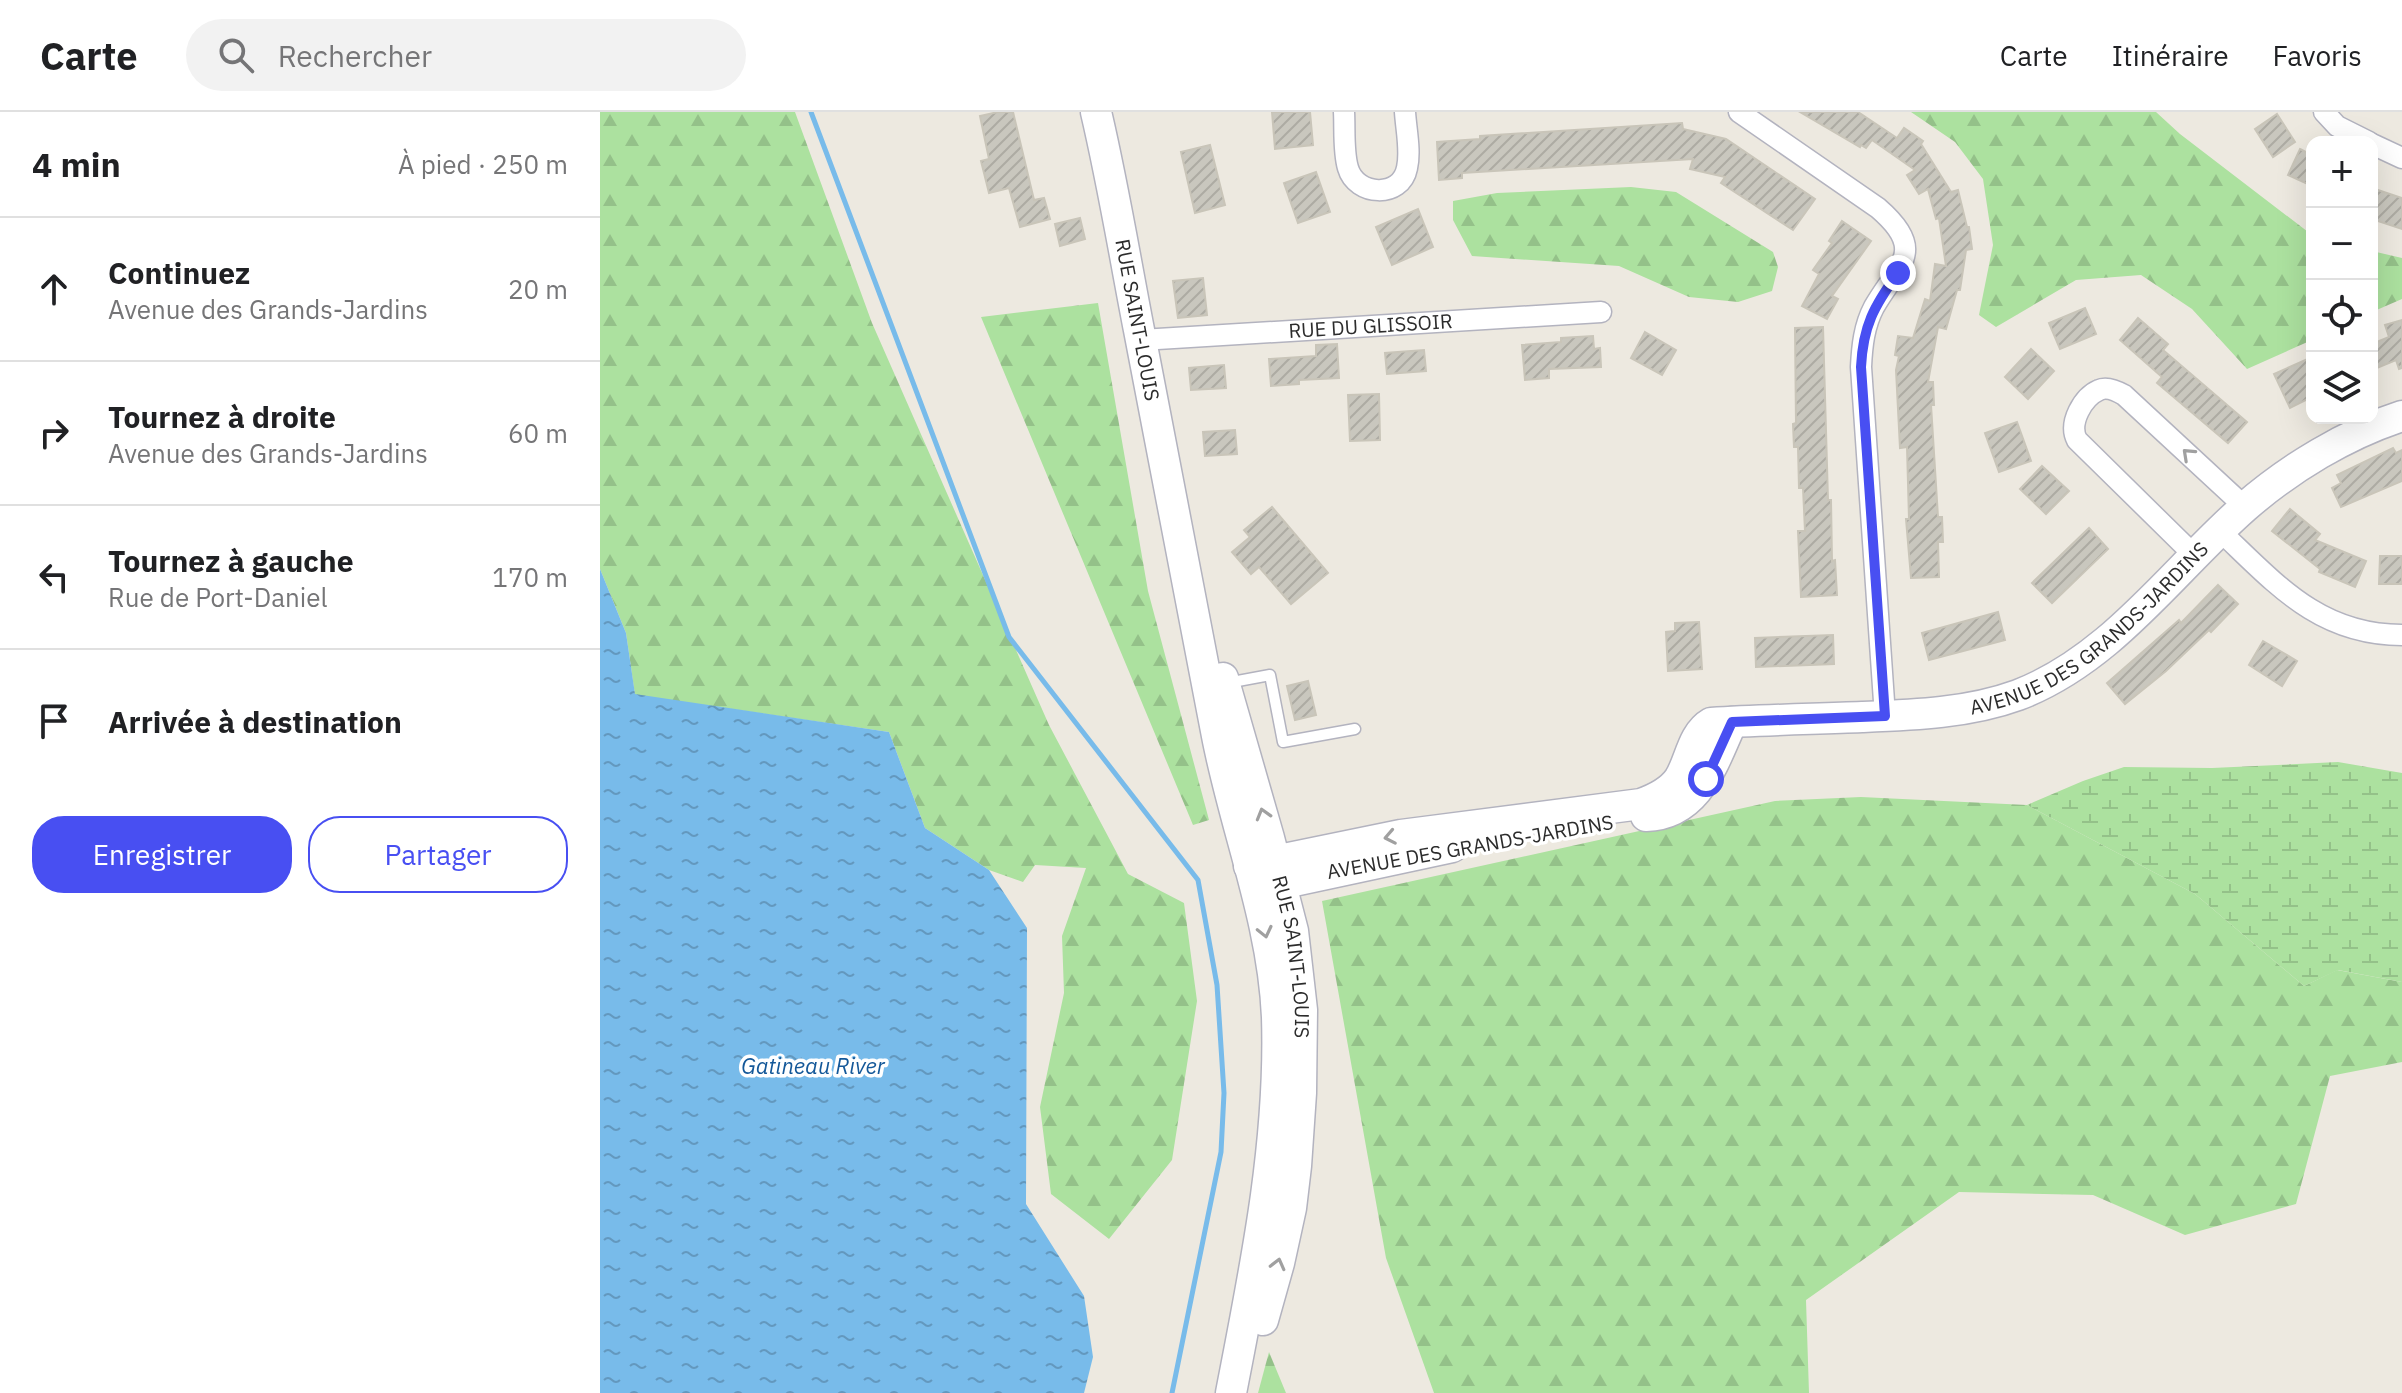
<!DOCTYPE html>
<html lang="fr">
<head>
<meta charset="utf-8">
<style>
  body { margin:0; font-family:"IBM Plex Sans",sans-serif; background:#f2f2f2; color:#202124 }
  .controls { position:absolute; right:24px; top:24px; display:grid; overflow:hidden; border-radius:16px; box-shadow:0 8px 32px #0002 }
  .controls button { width:72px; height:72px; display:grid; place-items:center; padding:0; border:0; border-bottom:2px solid #e0e0e0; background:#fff; color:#202124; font:40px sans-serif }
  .stop { position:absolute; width:24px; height:24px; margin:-18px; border:6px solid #484ff2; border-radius:50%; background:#fff }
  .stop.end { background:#484ff2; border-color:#fff; box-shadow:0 2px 8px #0008 }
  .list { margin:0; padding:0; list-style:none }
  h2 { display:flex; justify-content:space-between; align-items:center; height:104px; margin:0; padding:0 32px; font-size:34px }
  h2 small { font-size:26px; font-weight:400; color:#757577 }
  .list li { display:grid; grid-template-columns:52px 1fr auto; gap:24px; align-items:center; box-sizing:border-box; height:144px; padding:0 32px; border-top:2px solid #e0e0e0 }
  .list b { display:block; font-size:30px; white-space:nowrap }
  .list p { margin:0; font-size:26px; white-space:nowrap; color:#757577 }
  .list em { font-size:26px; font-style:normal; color:#757577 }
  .actions { display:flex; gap:16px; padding:24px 32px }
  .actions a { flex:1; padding:18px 0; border:2px solid #484ff2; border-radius:32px; text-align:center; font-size:28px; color:#484ff2 }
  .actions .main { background:#484ff2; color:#fff }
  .icon { flex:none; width:44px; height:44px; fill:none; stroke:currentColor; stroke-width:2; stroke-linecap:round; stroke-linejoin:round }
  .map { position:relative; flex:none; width:1802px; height:1281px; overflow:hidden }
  header { display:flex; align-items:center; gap:48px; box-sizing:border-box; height:112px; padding:0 40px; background:#fff; border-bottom:2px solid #e0e0e0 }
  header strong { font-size:38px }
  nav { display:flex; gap:44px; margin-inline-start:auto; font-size:28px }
  .search { width:560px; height:72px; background:#f2f2f2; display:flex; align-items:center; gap:20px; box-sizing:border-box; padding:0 28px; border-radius:44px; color:#757577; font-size:30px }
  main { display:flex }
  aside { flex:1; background:#fff }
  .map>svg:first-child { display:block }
</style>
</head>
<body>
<header>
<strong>Carte</strong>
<div class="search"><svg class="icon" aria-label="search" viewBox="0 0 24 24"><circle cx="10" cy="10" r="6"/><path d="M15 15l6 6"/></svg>Rechercher</div>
<nav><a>Carte</a><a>Itinéraire</a><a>Favoris</a></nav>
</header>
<main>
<aside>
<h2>4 min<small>À pied · 250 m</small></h2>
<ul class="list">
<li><svg class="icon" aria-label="ahead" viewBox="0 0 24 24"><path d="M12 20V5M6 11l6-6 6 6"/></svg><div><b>Continuez</b><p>Avenue des Grands-Jardins</p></div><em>20 m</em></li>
<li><svg class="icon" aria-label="right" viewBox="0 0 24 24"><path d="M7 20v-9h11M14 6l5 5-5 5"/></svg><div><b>Tournez à droite</b><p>Avenue des Grands-Jardins</p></div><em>60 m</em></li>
<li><svg class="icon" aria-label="left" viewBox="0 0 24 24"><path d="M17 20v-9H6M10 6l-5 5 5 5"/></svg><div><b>Tournez à gauche</b><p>Rue de Port-Daniel</p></div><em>170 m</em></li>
<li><svg class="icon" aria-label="arrive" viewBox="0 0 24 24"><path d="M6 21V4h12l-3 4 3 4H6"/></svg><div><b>Arrivée à destination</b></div></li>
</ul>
<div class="actions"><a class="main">Enregistrer</a><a>Partager</a></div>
</aside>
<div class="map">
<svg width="1802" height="1281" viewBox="0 0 1802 1281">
  <defs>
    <pattern id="forest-firs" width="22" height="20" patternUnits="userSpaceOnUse" patternTransform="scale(2)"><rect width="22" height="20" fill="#ace19f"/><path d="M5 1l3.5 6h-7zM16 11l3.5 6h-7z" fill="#94c189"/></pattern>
    <pattern id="wetland-marsh" width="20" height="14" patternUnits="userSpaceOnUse" patternTransform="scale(2)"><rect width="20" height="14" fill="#ace19f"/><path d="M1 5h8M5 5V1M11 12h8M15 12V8" fill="none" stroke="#94c189"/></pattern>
    <pattern id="water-ripples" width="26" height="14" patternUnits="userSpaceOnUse" patternTransform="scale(2)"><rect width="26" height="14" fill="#78bbea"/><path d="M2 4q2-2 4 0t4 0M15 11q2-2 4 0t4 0" fill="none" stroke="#6398be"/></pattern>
    <pattern id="building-hatch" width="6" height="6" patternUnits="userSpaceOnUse" patternTransform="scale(2)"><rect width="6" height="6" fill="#c9c7be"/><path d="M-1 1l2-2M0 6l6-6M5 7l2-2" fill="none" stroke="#adaba3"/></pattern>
  </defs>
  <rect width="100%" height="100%" fill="#ede9e0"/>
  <g fill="url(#forest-firs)">
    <polygon points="0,0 195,0 272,211 449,613 528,762 584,791 597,889 572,1048 509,1127 451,1082 440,995 464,881 462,824 486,756 435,753 423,770 389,758 325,716 289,620 35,583 26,521 0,457"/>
    <polygon points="1311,0 1556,0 1580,22 1712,123 1712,228 1647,257 1592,197 1541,163 1476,168 1396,215 1379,203 1393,133 1383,67 1355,30"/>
    <polygon points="1031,75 1076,80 1173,140 1178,155 1172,179 1138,190 1089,185 1019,154 872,144 853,108 853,89 897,81"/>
    <polygon points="1772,139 1802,146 1802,187 1772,200"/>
    <polygon points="498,191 548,479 609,708 593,713 381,205"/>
    <polygon points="1261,685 1427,693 1595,782 1704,874 1737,858 1802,870 1802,950 1730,964 1696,1092 1585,1123 1493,1083 1359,1080 1206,1188 1209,1281 834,1281 786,1146 722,789 1175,689"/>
    <polygon points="669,1240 686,1281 658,1281"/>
  </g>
  <polygon fill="url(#wetland-marsh)" points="1738,650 1802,661 1802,870 1738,858 1704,874 1595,782 1427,693 1483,669 1524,655 1612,656"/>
  <polygon fill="url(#water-ripples)" points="0,457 26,521 35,582 289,620 325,716 389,758 427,816 426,1092 484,1184 493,1245 484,1281 0,1281"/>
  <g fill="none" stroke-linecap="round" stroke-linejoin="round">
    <polyline stroke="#78bbea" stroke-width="5" points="211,0 409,525 598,768 617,873 624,981 621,1040 572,1281"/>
  </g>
  <g fill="url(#building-hatch)" stroke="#c9c5b9" stroke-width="2">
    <polygon points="398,0 413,0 434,88 444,86 450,107 420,115 409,76 389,81 381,49 389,47 380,4"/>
    <polygon points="672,0 710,0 713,33 675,37"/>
    <polygon points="1200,0 1258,0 1297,26 1304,16 1323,29 1321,32 1351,80 1358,78 1367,115 1369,115 1372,137 1366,138 1360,178 1357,178 1346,217 1338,215 1328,270 1333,270 1334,293 1331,293 1338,405 1342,405 1343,430 1338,430 1339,465 1311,466 1306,407 1309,407 1307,335 1300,336 1296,258 1299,244 1295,243 1298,224 1313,226 1325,187 1330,189 1335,152 1346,154 1339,106 1336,107 1328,77 1319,82 1307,63 1315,58 1272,28 1266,36 1261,33 1260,35"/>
    <polygon points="1677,2 1695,30 1673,45 1655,17"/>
    <polygon points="1082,11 1083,17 1126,27 1215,87 1193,118 1121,71 1125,65 1090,57 1093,47 862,61 862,66 839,68 837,30 880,27 880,24"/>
    <polygon points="610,33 625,93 595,101 581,40"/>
    <polygon points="1700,37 1712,43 1712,74 1688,63"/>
    <polygon points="716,60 730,100 698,111 684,71"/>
    <polygon points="1772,76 1802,86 1802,117 1772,107"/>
    <polygon points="818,97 833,135 792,153 776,115"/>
    <polygon points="480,106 485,127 460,134 455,112"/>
    <polygon points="1242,109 1271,129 1232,184 1238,187 1227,207 1202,194 1219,162 1213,158 1232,131 1229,129"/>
    <polygon points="603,166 607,203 578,206 573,169"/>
    <polygon points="1485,196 1496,222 1460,237 1449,211"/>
    <polygon points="1538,206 1568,232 1563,238 1647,310 1628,331 1557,271 1562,265 1520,228"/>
    <polygon points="1802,208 1802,256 1799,257 1796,248 1772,258 1772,232 1789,225 1785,213"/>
    <polygon points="1223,215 1228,388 1231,388 1232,449 1235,448 1237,483 1201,485 1198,419 1205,419 1203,376 1199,376 1198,335 1194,335 1193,312 1196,311 1195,216"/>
    <polygon points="1045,220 1076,238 1062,263 1031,246"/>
    <polygon points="993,224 994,237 1000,236 1001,255 949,257 949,266 925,268 922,233 961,230 961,226"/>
    <polygon points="737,232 739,266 699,268 699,272 671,274 669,247 716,244 716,233"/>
    <polygon points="1431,237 1454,259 1428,287 1405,265"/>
    <polygon points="824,238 826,259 787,262 785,241"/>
    <polygon points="1712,245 1712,285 1690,296 1674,262"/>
    <polygon points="624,253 626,276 591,278 589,256"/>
    <polygon points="779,282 780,328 750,329 748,283"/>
    <polygon points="1417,310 1431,349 1399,360 1385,321"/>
    <polygon points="635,318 637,342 605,344 603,320"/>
    <polygon points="1793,336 1796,341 1802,338 1802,369 1741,395 1732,376 1741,371 1737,363"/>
    <polygon points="1442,354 1469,379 1446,402 1420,377"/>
    <polygon points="672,395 728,461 691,492 659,455 651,462 632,440 650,425 644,418"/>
    <polygon points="1690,397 1720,422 1715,428 1766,449 1755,475 1719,460 1720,457 1672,419"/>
    <polygon points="1489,416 1508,437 1452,491 1432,471"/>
    <polygon points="1780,444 1802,444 1802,472 1779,472"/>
    <polygon points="1618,473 1638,492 1611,520 1609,518 1566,559 1525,592 1507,571 1579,508 1581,511"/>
    <polygon points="1398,500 1405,528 1329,548 1322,521"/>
    <polygon points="1099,510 1102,557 1068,559 1066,520 1075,519 1075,511"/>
    <polygon points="1233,523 1234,552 1156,555 1155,526"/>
    <polygon points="1663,529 1697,549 1682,574 1649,553"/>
    <polygon points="708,569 716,603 695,608 687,574"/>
  </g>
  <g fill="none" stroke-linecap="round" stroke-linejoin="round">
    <defs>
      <polyline id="lane" points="627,571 670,563 683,630 755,617"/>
      <g id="street">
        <path d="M 744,0 C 745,17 743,39 748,56 C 756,84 801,87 807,56 C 811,39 806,17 805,0"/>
        <path d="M 1139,0 L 1278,96 C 1328,139 1298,153 1274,195 C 1264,214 1262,234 1261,255 L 1285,604"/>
        <polyline points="1724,0 1737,14 1769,30"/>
        <polyline points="1772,32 1802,46"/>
        <path id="s1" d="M 541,228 L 1001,200"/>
        <path d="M 1620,419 C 1676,472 1719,523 1802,523"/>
        <path d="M 1595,444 L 1477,328 C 1468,311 1483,285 1499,278 C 1507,274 1517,279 1524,283 L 1645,395"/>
      </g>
      <g id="secondary">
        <path id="s2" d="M 496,0 C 513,72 525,146 539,218 C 565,353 591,489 617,624 C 635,717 673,809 677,905 C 681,1032 655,1157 631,1281"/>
        <path id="s3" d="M 623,566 L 669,726 L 693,819 L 702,898 L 701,981 L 696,1054 L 691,1096 L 679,1151 L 663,1208"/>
        <path d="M 1046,704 C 1099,702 1113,651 1132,610"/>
        <path id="s4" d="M 649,754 L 801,723 L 1041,692 C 1055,687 1070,680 1079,667 C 1090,650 1092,622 1111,611 C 1161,608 1212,607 1262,605 C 1314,603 1369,601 1418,583 C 1512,547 1572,459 1645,395 C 1690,356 1746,322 1802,304"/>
        <polyline points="661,776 852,735"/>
      </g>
    </defs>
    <use href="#lane" stroke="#b3b3bf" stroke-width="13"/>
    <use href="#street" stroke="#b3b3bf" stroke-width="23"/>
    <use href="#secondary" stroke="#b3b3bf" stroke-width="33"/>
    <use href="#lane" stroke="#fff" stroke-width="10"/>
    <use href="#street" stroke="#fff" stroke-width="20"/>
    <use href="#secondary" stroke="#fff" stroke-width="30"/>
  </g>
  <defs><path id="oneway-chevron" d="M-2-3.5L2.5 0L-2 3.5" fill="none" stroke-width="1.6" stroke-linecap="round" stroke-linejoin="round" transform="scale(2)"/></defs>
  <g stroke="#a0a0a0">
    <use href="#oneway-chevron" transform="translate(1588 342) rotate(-137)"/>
    <use href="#oneway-chevron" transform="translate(663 702) rotate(-106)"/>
    <use href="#oneway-chevron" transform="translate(790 725) rotate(169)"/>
    <use href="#oneway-chevron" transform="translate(665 820) rotate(77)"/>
    <use href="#oneway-chevron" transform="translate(678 1152) rotate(-76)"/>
  </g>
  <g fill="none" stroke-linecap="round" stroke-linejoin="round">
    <path stroke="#484ff2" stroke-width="10" d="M 1106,667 L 1132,610 L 1285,604 L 1261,255 C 1263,214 1274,194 1298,161"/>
  </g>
  <g text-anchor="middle" stroke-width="7" stroke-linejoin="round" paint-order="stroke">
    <g font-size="20" fill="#2c2c2c" stroke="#fff">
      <text dy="7" stroke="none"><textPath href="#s2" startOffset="212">RUE SAINT-LOUIS</textPath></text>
      <text dy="7" stroke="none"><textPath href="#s1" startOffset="230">RUE DU GLISSOIR</textPath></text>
      <text dy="7" stroke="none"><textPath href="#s4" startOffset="914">AVENUE DES GRANDS-JARDINS</textPath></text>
      <text transform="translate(870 735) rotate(-10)" y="7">AVENUE DES GRANDS-JARDINS</text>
      <text dy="7" stroke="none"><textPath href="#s3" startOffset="288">RUE SAINT-LOUIS</textPath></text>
    </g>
    <g font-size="22" font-style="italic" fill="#145899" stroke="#fff">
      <text x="213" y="962">Gatineau River</text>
    </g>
  </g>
</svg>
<div class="controls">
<button>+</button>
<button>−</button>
<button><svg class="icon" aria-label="locate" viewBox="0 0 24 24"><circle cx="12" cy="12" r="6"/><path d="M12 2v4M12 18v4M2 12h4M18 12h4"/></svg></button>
<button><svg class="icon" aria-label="layers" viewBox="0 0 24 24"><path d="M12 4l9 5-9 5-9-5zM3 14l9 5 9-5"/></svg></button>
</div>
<div class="stop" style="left:1106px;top:667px"></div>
<div class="stop end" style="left:1298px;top:161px"></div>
</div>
</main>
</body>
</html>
